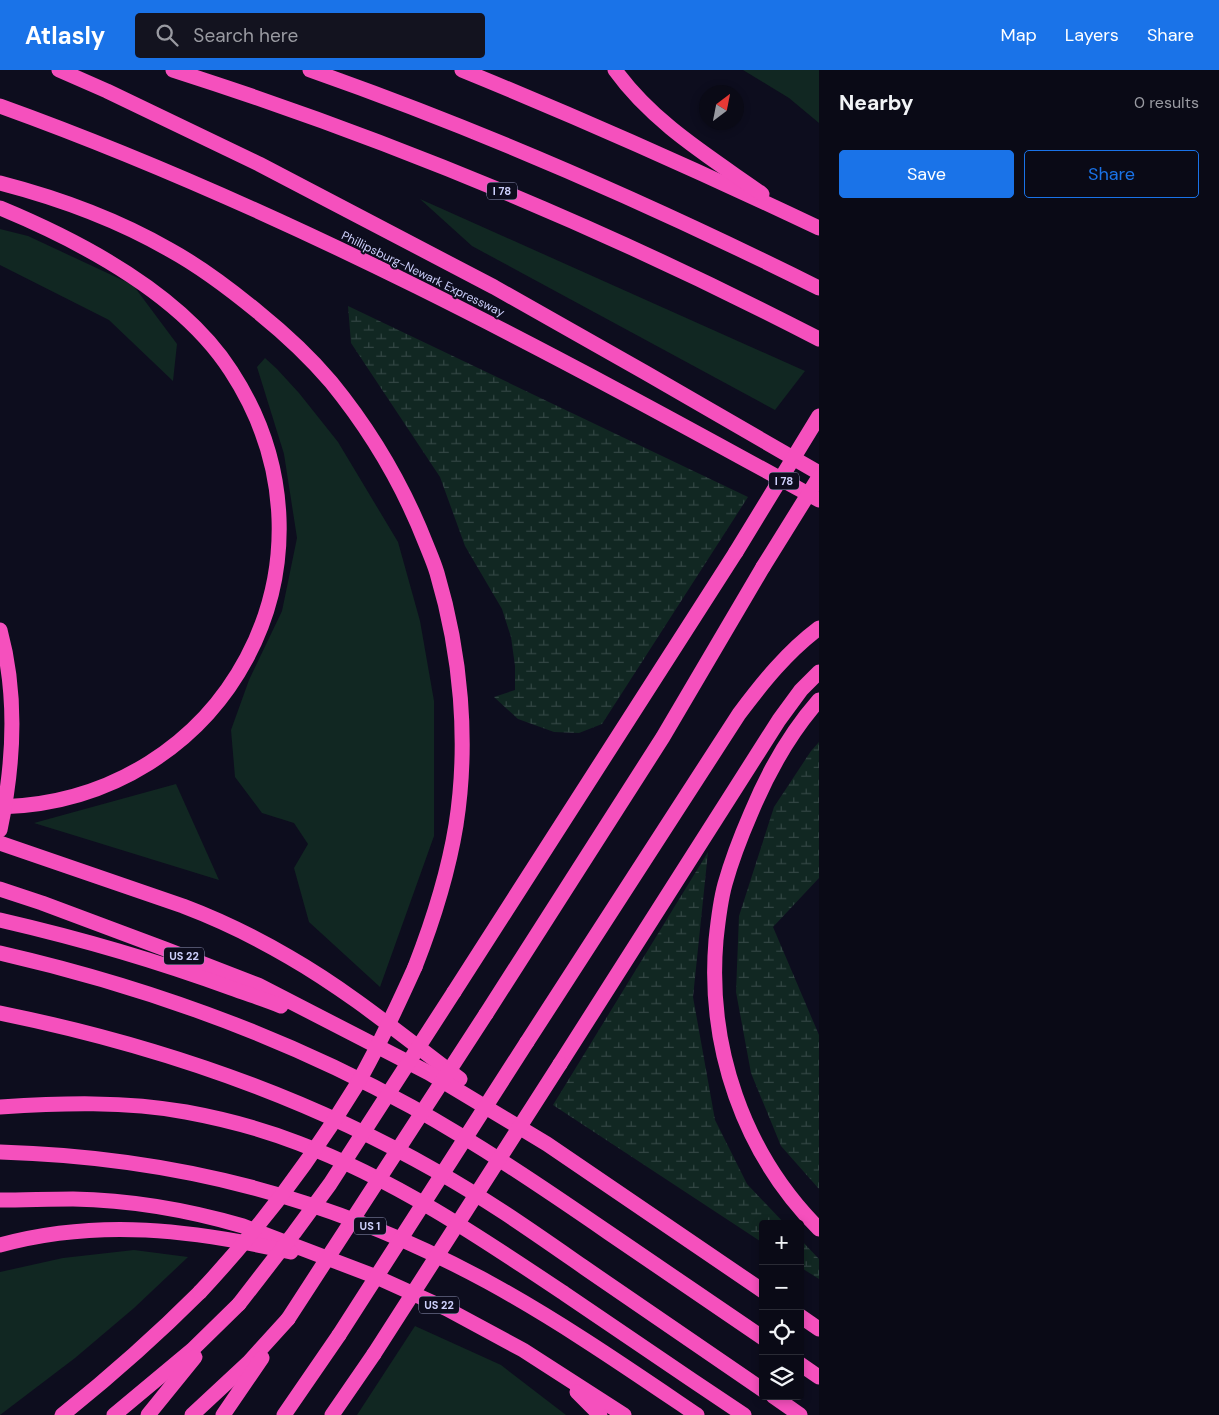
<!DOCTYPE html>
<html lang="en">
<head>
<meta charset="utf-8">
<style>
  body { margin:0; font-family:"DM Sans",sans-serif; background:#13131f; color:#f1f3f6 }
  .controls { position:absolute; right:15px; bottom:15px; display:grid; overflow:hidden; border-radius:5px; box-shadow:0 2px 8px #0003 }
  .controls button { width:45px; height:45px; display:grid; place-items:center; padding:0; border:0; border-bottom:1px solid #2a2b35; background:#0a0a16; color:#f1f3f6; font:25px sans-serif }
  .compass { position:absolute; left:699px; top:15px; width:45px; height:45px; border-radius:50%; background:#0a0a16; box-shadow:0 2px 8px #0003; rotate:32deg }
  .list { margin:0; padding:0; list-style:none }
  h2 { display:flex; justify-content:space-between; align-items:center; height:65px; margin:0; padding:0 20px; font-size:21px }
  h2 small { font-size:16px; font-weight:400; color:#999aa1 }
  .actions { display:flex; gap:10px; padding:15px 20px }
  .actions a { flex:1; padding:11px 0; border:1px solid #1a73e8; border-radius:5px; text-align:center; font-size:18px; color:#1a73e8 }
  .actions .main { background:#1a73e8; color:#fff }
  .icon { flex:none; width:28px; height:28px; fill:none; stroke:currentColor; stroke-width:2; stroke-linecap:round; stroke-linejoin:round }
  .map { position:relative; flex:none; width:819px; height:1345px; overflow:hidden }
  header { display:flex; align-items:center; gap:30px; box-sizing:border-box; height:70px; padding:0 25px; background:#1a73e8; color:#fff }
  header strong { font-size:24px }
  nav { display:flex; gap:28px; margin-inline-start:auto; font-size:18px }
  .search { width:350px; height:45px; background:#13131f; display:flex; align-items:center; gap:12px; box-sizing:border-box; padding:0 18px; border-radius:5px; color:#999aa1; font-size:19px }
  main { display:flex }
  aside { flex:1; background:#0a0a16 }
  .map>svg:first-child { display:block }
</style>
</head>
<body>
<header>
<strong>Atlasly</strong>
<div class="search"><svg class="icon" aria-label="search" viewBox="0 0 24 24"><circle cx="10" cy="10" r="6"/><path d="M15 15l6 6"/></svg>Search here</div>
<nav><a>Map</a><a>Layers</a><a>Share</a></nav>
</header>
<main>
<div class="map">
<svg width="819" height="1345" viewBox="0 0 819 1345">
  <defs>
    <pattern id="wetland-marsh" width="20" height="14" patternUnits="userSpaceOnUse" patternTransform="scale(1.25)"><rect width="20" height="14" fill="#112722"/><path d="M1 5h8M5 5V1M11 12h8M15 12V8" fill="none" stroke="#324543"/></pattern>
  </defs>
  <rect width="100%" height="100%" fill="#0d0d1e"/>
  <g fill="#112722">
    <polygon points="743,0 819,0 819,53 789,28"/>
    <polygon points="420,129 805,301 775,340 472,176"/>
    <polygon points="0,159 28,166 133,215 177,274 173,311 109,250 0,195"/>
    <polygon points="265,288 277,299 299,323 338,372 398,472 420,551 434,631 434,766 380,917 309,852 294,798 308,774 294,753 262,743 235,707 231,660 249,610 282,541 297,468 284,384 257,297"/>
    <polygon points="176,714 219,810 34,753"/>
    <polygon points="134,1180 188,1187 134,1238 75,1288 0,1345 0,1202 63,1188"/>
    <polygon points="415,1256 501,1295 566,1345 357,1345"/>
  </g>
  <g fill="url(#wetland-marsh)">
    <polygon points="348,236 748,427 602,654 579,663 554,662 518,649 494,627 515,620 515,596 511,567 502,539 465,476 440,407 351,273"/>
    <polygon points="819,672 819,808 773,857 819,965 819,1119 781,1076 751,1003 736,922 739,846 774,737 811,681"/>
    <polygon points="708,782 693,927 715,1050 747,1114 785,1154 763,1154 763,1173 553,1035"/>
    <polygon points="800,1169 819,1189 819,1209 800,1197"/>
  </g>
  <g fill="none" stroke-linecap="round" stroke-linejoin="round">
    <g stroke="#f550bd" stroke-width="15">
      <polyline points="59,0 107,21 259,94 494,217 646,303 819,403"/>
      <path d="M 173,0 C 395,71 612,162 819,269"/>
      <path d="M 310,0 C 484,61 654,136 819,218"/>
      <path d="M 462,0 C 582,49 701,102 819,158"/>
      <path d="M 615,0 C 653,53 710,87 762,124"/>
      <path d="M 0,36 C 286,139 554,284 819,430"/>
      <path d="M 0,113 C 58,128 118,150 170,180 C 201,197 230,219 258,242 C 284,263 309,286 331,312 C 371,361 403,415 426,474 C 430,484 434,493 437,503 C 461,584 469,672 456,755 C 448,804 433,851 415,897"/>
      <path d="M 0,138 C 82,172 182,225 231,301 C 355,491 226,731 0,737"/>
      <path d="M 819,630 C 790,663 768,702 751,743 C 741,766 732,789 725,814 C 720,832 718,851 716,870 C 707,976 743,1083 819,1159"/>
      <path d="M 0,773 L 183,836 C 220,850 255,867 289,887 C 350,922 404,967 460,1009"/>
      <polyline points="0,819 42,833 165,879 258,915 429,1003 547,1074 763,1221"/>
      <path d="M 0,850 C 78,868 155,890 231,918 C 247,924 264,929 281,936"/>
      <path d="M 0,883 C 144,916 283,966 412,1037 C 480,1075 545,1119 609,1163 C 660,1198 712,1233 763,1268"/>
      <polyline points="454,922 736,482"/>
      <path d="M 0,943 C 152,974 301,1024 436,1101 C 488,1130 536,1164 585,1198 C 644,1238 703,1279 763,1320"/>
      <polyline points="486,944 663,667 763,497"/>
      <path d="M 527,972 L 739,644 C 763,612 787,582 819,558"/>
      <polyline points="560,994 779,650 801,620 819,602"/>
      <path d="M 0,1037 C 62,1033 125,1031 186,1042 C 224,1049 262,1059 298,1073 C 394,1109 480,1167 565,1224 C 624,1264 684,1305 744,1345"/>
      <path d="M 0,1082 C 175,1087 334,1128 488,1212 C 561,1252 629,1299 697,1345"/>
      <path d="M 0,1130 C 24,1130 49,1129 73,1129 C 130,1130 188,1140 243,1156 L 374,1206 L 447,1239 L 523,1280 L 624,1345"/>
      <path d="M 0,1175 C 99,1148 193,1160 291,1182"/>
      <polyline points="800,1246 819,1259"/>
      <polyline points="800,1294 819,1307"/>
      <polyline points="577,1322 600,1345"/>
      <polyline points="773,1326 800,1345"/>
      <path d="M 62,1345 C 111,1306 156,1266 200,1222"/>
      <polyline points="114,1345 192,1280 239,1234"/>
      <polyline points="148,1345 195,1287"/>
      <polyline points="192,1345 249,1292 288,1249"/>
      <polyline points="223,1345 262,1288"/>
      <polyline points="284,1345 339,1265"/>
      <polyline points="332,1345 374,1284"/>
    </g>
    <g stroke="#f550bd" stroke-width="15">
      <polyline points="736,482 819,346"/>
      <polyline points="763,497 819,407"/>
      <path d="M 0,560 C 18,626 14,694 0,760"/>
      <path d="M 200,1222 C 259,1159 311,1090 356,1016 C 378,978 397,937 415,897"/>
      <polyline points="239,1234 294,1163 330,1114 454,922"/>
      <polyline points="288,1249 486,944"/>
      <polyline points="339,1265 527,972"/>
      <polyline points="374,1284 560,994"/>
    </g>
  </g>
  <g text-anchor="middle" stroke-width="4" stroke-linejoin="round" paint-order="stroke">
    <g fill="#0d0d1e" stroke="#9396b9" stroke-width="1">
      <rect x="487" y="112.5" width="30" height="17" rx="4"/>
      <rect x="769" y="402.5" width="30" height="17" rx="4"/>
      <rect x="164" y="877.5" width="40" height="17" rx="4"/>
      <rect x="354" y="1147.5" width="32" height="17" rx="4"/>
      <rect x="419" y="1226.5" width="40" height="17" rx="4"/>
    </g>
    <g font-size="11" font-weight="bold" fill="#cdd0fc">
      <text x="502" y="125">I 78</text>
      <text x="784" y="415">I 78</text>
      <text x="184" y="890">US 22</text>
      <text x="370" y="1160">US 1</text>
      <text x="439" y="1239">US 22</text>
    </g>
    <g font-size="12" fill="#cdd0fc" stroke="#0d0d1e">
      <text transform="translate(423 204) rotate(26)" y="4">Phillipsburg-Newark Expressway</text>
    </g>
  </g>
</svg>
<div class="controls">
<button>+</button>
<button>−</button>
<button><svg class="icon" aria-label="locate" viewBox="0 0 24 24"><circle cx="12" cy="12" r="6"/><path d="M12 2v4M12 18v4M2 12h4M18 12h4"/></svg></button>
<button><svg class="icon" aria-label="layers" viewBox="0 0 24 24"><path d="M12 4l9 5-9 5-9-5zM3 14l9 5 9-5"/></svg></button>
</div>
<svg class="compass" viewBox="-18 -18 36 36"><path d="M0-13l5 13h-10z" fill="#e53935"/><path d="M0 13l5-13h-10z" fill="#999aa1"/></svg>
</div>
<aside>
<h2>Nearby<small>0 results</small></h2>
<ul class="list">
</ul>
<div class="actions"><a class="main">Save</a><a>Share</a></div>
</aside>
</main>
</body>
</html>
